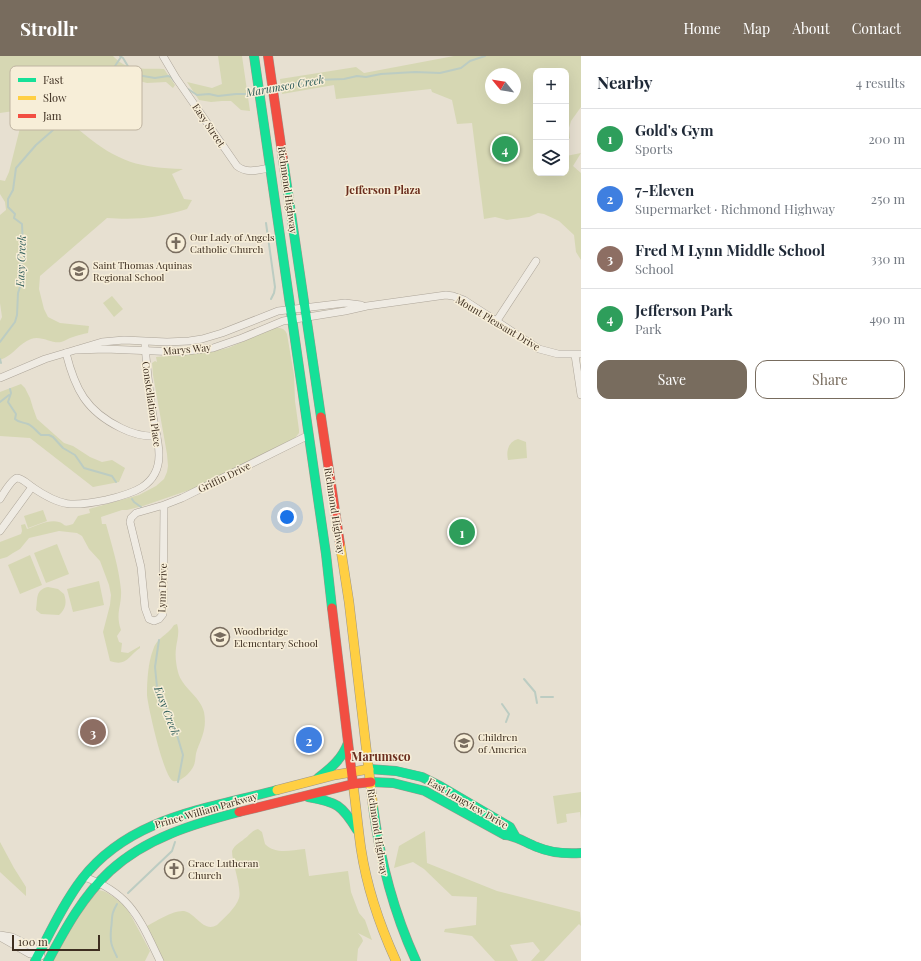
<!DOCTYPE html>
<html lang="en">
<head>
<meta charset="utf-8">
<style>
  body { margin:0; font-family:"Playfair Display",serif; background:#f6f6f7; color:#1f2937 }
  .controls { position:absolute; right:12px; top:12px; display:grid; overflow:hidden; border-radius:8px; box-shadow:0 4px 16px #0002 }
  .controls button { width:36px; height:36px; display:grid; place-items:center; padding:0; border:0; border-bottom:1px solid #e0e1e3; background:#fff; color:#1f2937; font:20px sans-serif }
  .compass { position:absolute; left:485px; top:12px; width:36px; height:36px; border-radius:50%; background:#fff; box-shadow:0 4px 16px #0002; rotate:300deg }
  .scale { position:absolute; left:12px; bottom:10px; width:88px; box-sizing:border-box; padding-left:4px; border:2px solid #3d2e20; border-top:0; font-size:11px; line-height:14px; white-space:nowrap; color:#3d2e20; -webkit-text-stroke:3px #f7eed8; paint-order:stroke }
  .you { position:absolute; left:287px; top:461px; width:14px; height:14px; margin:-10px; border:3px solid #fff; border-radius:50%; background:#1a73e8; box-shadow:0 0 0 6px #1a73e833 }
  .badge { display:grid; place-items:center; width:26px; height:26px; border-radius:50%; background:#786c5e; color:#fff; font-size:13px; font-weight:700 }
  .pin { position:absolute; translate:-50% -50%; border:2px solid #fff; box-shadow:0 1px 4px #0006 }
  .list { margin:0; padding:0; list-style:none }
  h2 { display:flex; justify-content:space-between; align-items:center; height:52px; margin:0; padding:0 16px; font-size:17px }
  h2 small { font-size:13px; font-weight:400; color:#747a83 }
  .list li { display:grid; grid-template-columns:26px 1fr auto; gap:12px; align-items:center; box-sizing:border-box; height:60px; padding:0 16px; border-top:1px solid #e0e1e3 }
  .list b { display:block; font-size:15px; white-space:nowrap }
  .list p { margin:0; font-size:13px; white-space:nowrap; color:#747a83 }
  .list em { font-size:13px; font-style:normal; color:#747a83 }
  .actions { display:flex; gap:8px; padding:12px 16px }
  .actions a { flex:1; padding:9px 0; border:1px solid #786c5e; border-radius:12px; text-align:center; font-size:14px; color:#786c5e }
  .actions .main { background:#786c5e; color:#fff }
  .icon { flex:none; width:22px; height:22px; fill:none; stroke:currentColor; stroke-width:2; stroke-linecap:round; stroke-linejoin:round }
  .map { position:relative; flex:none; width:581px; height:905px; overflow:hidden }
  header { display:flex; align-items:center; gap:24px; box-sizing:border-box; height:56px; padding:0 20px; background:#786c5e; color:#fff }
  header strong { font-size:19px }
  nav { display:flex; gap:22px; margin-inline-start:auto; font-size:14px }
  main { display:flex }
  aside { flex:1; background:#fff }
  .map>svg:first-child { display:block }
</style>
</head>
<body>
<header>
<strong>Strollr</strong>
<nav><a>Home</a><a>Map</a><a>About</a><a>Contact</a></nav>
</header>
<main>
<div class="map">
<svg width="581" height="905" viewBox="0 0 581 905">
  <rect width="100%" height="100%" fill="#e7e0d1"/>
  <g fill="#d6d7b3" fill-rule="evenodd">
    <path d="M 0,0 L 113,0 C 128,16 144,12 164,13 L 175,29 L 173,32 L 166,26 L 147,27 L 135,24 L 125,26 L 111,31 L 99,42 L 83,43 C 79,47 70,53 70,59 C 70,68 78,73 84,78 C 118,106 140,112 183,113 L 172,118 L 184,143 L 192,144 L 187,153 C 157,162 137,164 107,162 L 40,220 L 39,233 L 44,253 L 48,261 L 60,267 L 89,270 L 88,277 C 83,278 78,279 73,281 C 69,282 65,285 61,286 C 52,288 41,279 31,283 C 19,287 13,300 0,304 L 0,265 L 2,261 L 0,247 L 0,159 L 6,154 L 5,146 L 0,138 L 0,124 L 5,125 L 9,116 L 21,68 L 18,60 L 14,55 L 0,57 Z"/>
    <polygon points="218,0 242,0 250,55 241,54 231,45 222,45 211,46 199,44 187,26 212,32 222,28"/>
    <path d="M 454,0 L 581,0 L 581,51 L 571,65 L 569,72 L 570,82 L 566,86 L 566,15 L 536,15 L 536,117 L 566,117 L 566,100 L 581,97 L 573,110 L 581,117 L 581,204 L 576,196 L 574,179 L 559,165 L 544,158 L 538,157 L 529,161 L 507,164 L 495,161 L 484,163 L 472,67 L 457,68 L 452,44 L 432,36 L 431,33 L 336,43 L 334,29 L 282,38 L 280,23 L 356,11 L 364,17 ZM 491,18 L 515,18 L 515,42 L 491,42 Z"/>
    <polygon points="112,240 123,253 114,261 103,247"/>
    <path d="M 275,272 C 281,271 285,273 287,278 L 294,319 L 295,345 L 299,374 L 299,377 L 294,383 L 201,430 L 143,450 L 127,454 L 122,454 L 101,461 L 102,468 L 106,468 C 112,490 119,512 121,534 C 122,550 115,557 121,574 L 117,580 L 119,586 L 122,587 L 121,596 L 128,597 L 140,590 L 140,592 C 128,600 127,611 110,605 L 103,576 L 110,549 L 111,539 L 109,529 L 100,505 L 89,493 L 82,480 L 77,477 L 59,475 L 29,482 L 20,493 L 13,497 L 7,501 L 0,503 L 0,486 L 21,478 L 22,475 L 21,469 L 25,468 L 27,473 C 36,470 49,463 59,466 C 66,468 62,472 73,468 L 78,460 L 90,457 L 89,453 L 139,439 L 156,430 L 164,423 L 167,416 L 168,410 L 167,398 L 153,319 L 152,307 L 155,305 L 157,306 L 156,301 L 214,295 L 228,292 Z"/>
    <polygon points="21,328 25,332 30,342 33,352 37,363 64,387 73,390 90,401 102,406 112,404 125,412 119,426 93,431 30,382 0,380 0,336"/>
    <path d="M 518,383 L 526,386 L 527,402 L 508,404 C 506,395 508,386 518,383 Z"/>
    <polygon points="43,454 47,465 28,472 24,460"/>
    <polygon points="57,488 69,518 46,527 34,497"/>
    <polygon points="30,499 42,529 20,538 8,509"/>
    <polygon points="99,525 104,549 73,556 67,533"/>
    <path d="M 48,531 L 58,533 L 64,538 C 67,546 66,553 59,559 L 41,558 L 36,554 C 38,542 35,534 48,531 Z"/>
    <path d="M 177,568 C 180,576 177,584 176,592 C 175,600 176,608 178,616 C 182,632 200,640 204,656 C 207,672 202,681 197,694 C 195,699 196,704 194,709 C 192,715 181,727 173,725 C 164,722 148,651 147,639 C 147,625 148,607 153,594 C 156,582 168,579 174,569 Z"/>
    <polygon points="581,736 581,764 580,756 566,758 567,766 557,768 553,740"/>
    <path d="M 258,773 L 262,776 L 265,788 C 276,799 291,794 305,793 L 309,820 L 348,815 L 351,836 L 359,857 L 365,864 L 372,884 L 358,877 L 362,882 L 363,885 L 358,893 L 357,905 L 164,905 L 145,871 C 155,866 173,854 184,855 C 196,857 203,877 217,869 C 224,862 236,852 239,842 C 242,832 232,807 232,795 C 235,788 240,787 244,783 C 250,779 251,775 258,773 Z"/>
    <polygon points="425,775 427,807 497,835 580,856 581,870 579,868 544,905 531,905 540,895 533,886 510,889 518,905 495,905 472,880 444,876 445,873 476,869 477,841 452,840 424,813 413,806 394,812 399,790"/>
    <polygon points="0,786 14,812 26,831 26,840 0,816"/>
    <path d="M 97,834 C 106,833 124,848 129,856 L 150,895 L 145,905 L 52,905 L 76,862 Z"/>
  </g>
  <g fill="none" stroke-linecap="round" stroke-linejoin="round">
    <g stroke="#bcccc2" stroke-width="2">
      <polyline points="120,0 123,2 129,12 137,19 155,22 168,20 171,21 174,25"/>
      <polyline points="188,33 197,39 209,38 218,40 236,38 247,38 255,37"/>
      <polyline points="277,33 288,31 294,27 306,28 315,24 344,23 357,20 366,21 381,18 415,16 440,17 461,12 470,5 485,0"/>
      <polyline points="266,167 275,231 274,237 271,243"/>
      <polyline points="0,286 15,266 17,259 18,237 21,228 22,210 20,202 23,192 22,168 14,162 15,158 8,151 8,143 13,134 16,112 36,89 52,75 69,54 83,40 96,36 107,22 114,16 115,10 121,1"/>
      <polyline points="0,303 1,307"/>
      <path d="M 10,333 L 11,337 L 8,346 L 16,358 L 15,363 C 19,367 23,366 28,368 C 33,370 37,376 41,379 L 49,379 L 53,381 L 63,392 L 75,399 L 84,412 L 112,420 L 116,426"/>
      <polyline points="0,346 9,339"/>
      <polyline points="132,443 134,446 141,451"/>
      <polyline points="159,584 155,611 157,631 162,645 171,659 183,699 178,726"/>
      <polyline points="524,623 535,636 537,647"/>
      <polyline points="541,641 553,641"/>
      <polyline points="502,648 509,658 506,666"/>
      <polyline points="128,837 172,795 175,786"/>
      <path d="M 117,901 C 111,889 110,886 111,873 C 113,861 110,860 117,848"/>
    </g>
    <defs>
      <g id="street">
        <path d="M 163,0 L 176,22 L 237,110 C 247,118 258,114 269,112"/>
        <polyline points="496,266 536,205"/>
        <polyline points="77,294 105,293 179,296 213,292 242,282 283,265 345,255 367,250 446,239 453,240 464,244 539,293 558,298 581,298"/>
        <path d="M 66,297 C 75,333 86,355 121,372 C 133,378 143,381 157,380"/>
        <polyline points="575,299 581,339"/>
        <polyline points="0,322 45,303 102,286 124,284 167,286 189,285 202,283 222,277 278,255 345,247 361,249"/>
        <path d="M 32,431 C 61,451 72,451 106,444 C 131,438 159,431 159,399 C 159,384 154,369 152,354 C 149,333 147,312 145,290"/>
        <path d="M 0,443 C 3,438 12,423 17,422 C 22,422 28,428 32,431 L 0,475"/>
        <polyline points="164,449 163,558 159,563 154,565 149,563 145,552 141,511 130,466 131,462 136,457 164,449 182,442 309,379"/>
        <path d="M 84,821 C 131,837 140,864 160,905"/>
        <polyline points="0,879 12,881 33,891 41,900"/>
        <polyline points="0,881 30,898 39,898"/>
      </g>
      <g id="fast">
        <polyline points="254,0 326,498 332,552"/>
        <polyline points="283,103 321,361"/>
        <polyline points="369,713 396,715 422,721 440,730 510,771 515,780"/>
        <path d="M 318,722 C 331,712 342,703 348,687"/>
        <path d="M 371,726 L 393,727 L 425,735 L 505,779 C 517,780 526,787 537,791 C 551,797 566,798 581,797"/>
        <path d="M 308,741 C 337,746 342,749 357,774"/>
        <path d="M 373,750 C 380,804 393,855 416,905"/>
        <path d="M 35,905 C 50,877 63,848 82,823 C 130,761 207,753 277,734"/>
        <path d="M 48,905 C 65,873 83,840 110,815 C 146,782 193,768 239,756"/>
      </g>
      <g id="slow">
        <polyline points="340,488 349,546 373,750"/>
        <path d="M 353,728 C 356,750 358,772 361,793 C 367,832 380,870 396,905"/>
        <polyline points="277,734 335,719 369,713"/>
      </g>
      <g id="jam">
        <polyline points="268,0 283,103"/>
        <polyline points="321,361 340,488"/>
        <polyline points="332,552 353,728"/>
        <polyline points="239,756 353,728 371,726"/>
      </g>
    </defs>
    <use href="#street" stroke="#ada599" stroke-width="8"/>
    <use href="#fast" stroke="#9c958a" stroke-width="10"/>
    <use href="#slow" stroke="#9c958a" stroke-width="10"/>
    <use href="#jam" stroke="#9c958a" stroke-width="10"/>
    <use href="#street" stroke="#efebe3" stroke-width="7"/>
    <use href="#fast" stroke="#16e098" stroke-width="9"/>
    <use href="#slow" stroke="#ffcf43" stroke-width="9"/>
    <use href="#jam" stroke="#f24e42" stroke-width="9"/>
  </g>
  <defs>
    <symbol id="church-ring" viewBox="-11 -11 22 22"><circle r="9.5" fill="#f7eed8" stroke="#786c5e" stroke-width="1.5"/><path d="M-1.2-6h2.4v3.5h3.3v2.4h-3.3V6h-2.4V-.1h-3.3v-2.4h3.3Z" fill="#786c5e"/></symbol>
    <symbol id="school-ring" viewBox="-11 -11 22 22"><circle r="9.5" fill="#f7eed8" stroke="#786c5e" stroke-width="1.5"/><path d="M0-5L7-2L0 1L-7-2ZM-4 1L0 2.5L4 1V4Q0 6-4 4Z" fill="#786c5e"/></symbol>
  </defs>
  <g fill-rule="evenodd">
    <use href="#church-ring" x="165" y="176" width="22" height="22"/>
    <use href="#school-ring" x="68" y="204" width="22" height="22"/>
    <use href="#school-ring" x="209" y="570" width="22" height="22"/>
    <use href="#school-ring" x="453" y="676" width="22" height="22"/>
    <use href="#church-ring" x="163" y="802" width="22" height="22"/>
  </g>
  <g text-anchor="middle" stroke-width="3" stroke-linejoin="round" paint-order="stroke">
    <g font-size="10" fill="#3d2e20" stroke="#f7eed8">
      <text transform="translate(209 69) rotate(56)" y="4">Easy Street</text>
      <text transform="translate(288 134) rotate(82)" y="4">Richmond Highway</text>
      <text transform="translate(498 267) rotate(31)" y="4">Mount Pleasant Drive</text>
      <text transform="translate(187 293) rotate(-5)" y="4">Marys Way</text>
      <text transform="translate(152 348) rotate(82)" y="4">Constellation Place</text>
      <text transform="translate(224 421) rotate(-26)" y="4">Griffin Drive</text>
      <text transform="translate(335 455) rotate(81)" y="4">Richmond Highway</text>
      <text transform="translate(162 532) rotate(-88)" y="4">Lynn Drive</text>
      <text transform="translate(468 747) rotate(30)" y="4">East Longview Drive</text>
      <text transform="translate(206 754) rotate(-16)" y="4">Prince William Parkway</text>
      <text transform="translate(378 776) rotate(81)" y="4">Richmond Highway</text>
    </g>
    <g font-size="10" fill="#3d2e20" stroke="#f7eed8" text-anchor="start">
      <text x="190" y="185">Our Lady of Angels<tspan x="190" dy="12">Catholic Church</tspan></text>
      <text x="93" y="213">Saint Thomas Aquinas<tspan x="93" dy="12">Regional School</tspan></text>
      <text x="234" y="579">Woodbridge<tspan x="234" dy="12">Elementary School</tspan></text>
      <text x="478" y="685">Children<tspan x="478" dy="12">of America</tspan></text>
      <text x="188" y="811">Grace Lutheran<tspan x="188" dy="12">Church</tspan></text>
    </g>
    <g font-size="11" font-style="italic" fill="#2f5d5a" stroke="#f7eed8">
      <text transform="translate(285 30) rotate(-10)" y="4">Marumsco Creek</text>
      <text transform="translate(21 205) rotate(-88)" y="4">Easy Creek</text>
      <text transform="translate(167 655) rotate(69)" y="4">Easy Creek</text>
    </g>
    <g font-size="11" font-weight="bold" fill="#6b2e1e" stroke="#f7eed8">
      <text x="383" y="138">Jefferson Plaza</text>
    </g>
    <g font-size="12" font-weight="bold" fill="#6b2e1e" stroke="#f7eed8">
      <text x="381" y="705">Marumsco</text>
    </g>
  </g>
  <rect x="10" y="10" width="132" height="64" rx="6" fill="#f7eed8" stroke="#bfb4a1" stroke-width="1"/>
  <rect x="18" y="22" width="18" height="4" fill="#16e098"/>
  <rect x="18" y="40" width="18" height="4" fill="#ffcf43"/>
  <rect x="18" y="58" width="18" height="4" fill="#f24e42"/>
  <g font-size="11" fill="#3d2e20">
    <text x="43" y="28">Fast</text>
    <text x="43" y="46">Slow</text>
    <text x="43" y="64">Jam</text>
  </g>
</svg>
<div class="controls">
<button>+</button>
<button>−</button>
<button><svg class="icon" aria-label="layers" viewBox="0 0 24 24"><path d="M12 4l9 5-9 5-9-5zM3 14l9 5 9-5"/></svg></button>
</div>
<svg class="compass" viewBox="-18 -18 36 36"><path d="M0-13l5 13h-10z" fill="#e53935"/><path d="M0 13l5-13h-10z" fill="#747a83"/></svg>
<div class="scale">100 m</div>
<div class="you"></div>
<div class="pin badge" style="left:462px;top:476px;background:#2e9e5b">1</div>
<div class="pin badge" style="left:309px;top:684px;background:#3f7fe0">2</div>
<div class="pin badge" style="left:93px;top:676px;background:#8d6e63">3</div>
<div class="pin badge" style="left:505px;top:93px;background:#2e9e5b">4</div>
</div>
<aside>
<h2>Nearby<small>4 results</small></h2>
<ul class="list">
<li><span class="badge" style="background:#2e9e5b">1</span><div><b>Gold's Gym</b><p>Sports</p></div><em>200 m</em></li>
<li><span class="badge" style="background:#3f7fe0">2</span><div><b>7-Eleven</b><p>Supermarket · Richmond Highway</p></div><em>250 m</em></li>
<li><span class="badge" style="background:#8d6e63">3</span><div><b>Fred M Lynn Middle School</b><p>School</p></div><em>330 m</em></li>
<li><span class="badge" style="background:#2e9e5b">4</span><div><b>Jefferson Park</b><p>Park</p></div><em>490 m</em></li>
</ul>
<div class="actions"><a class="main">Save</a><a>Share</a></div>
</aside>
</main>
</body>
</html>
